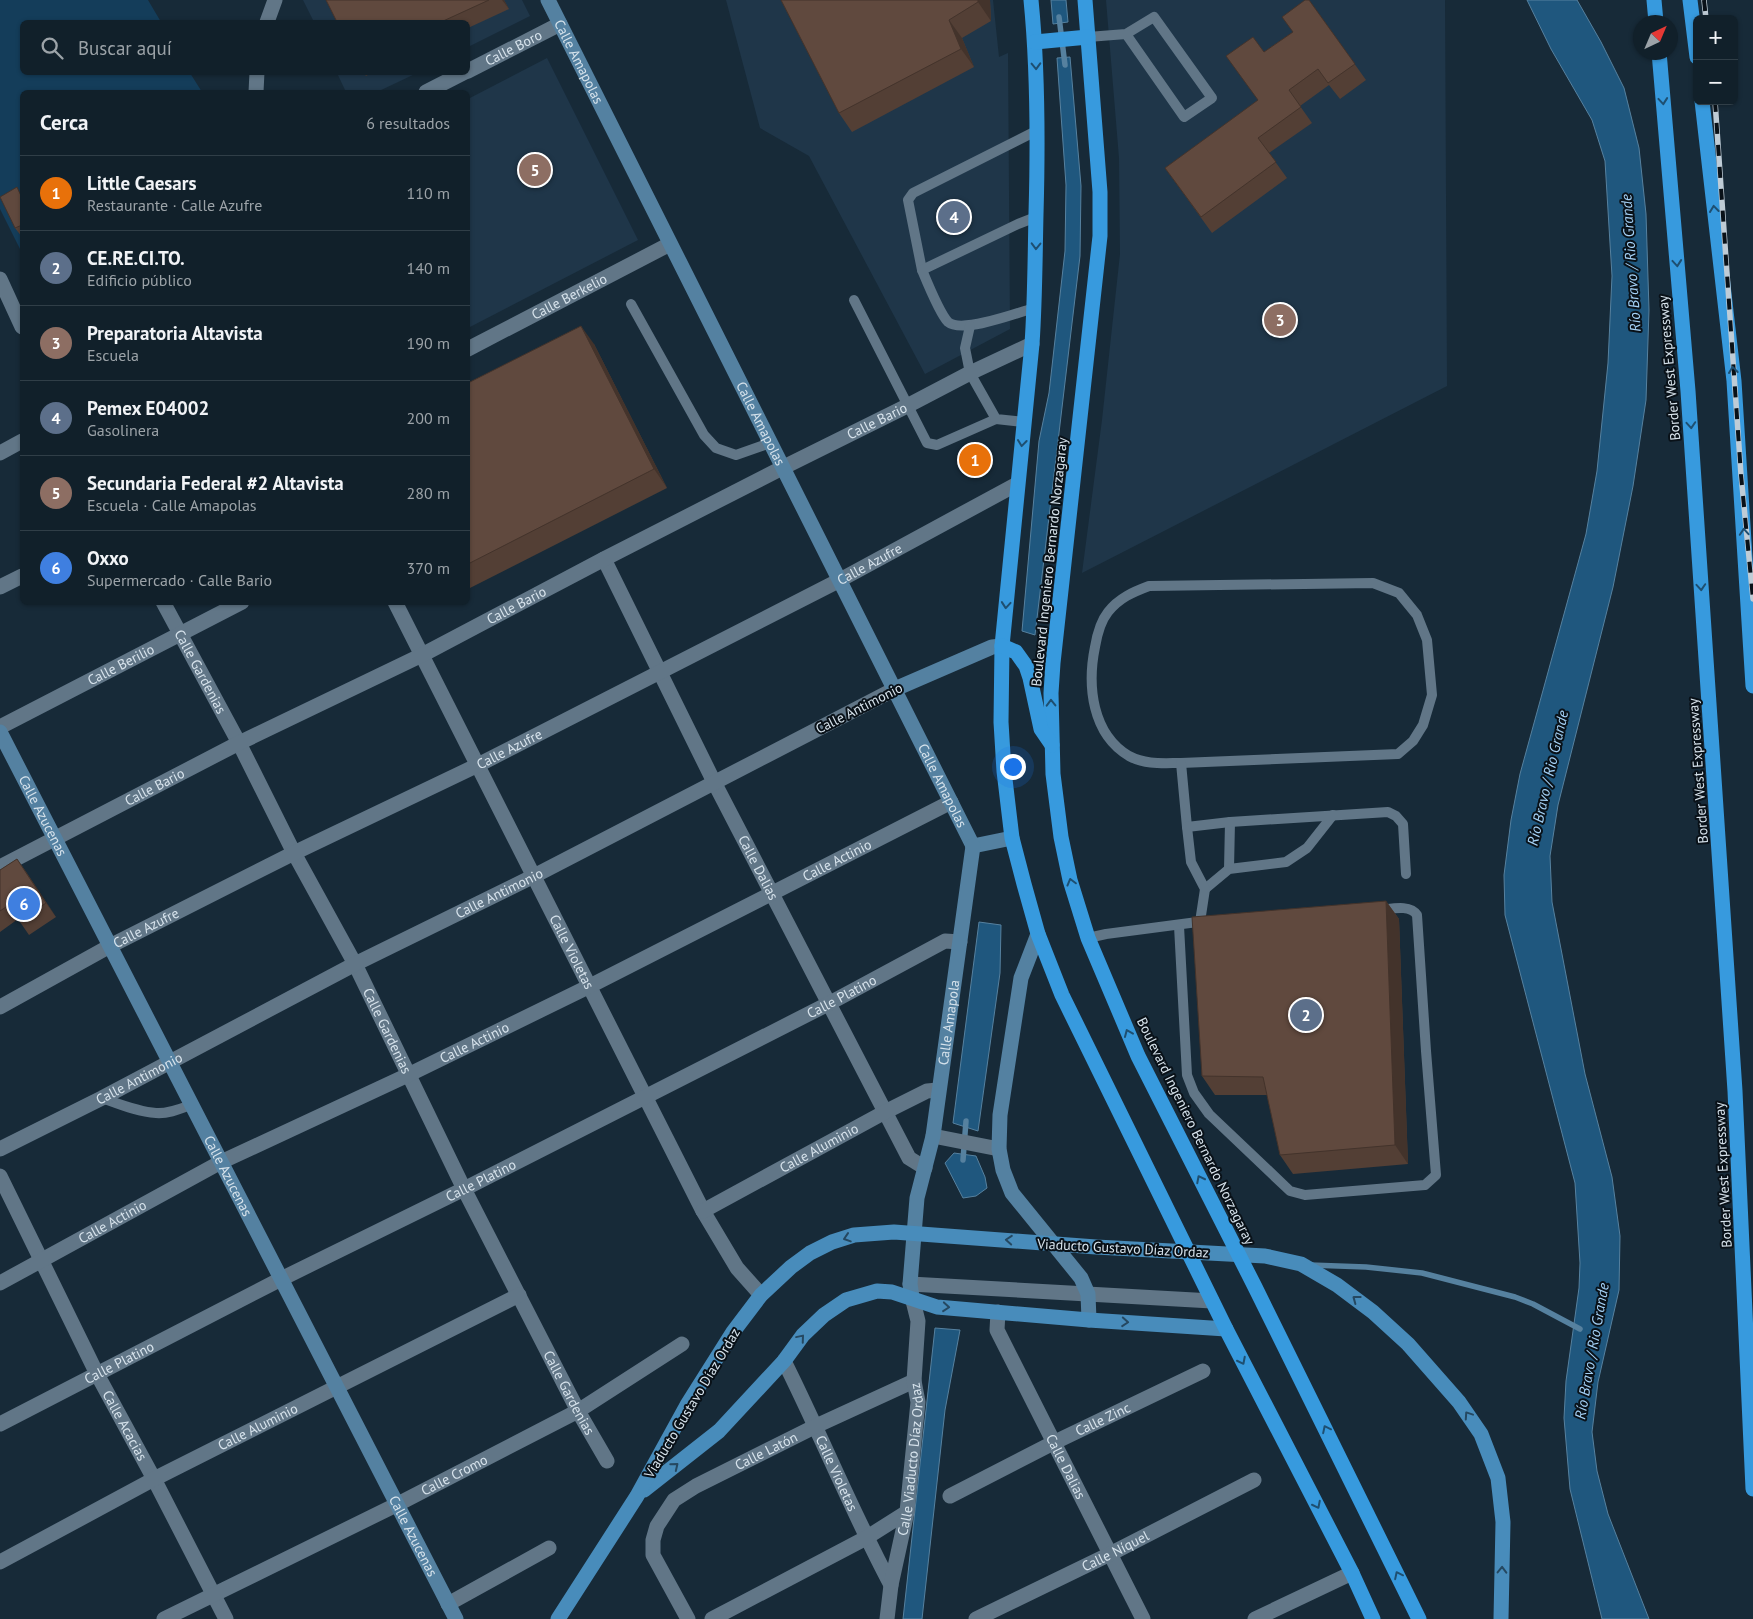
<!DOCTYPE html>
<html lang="es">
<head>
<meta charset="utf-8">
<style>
  body { margin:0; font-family:"PT Sans",sans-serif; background:#1a2832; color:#f1f3f6 }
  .controls { position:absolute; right:15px; top:15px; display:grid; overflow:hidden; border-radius:8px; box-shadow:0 1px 4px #0004 }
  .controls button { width:45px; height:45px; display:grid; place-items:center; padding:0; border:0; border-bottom:1px solid #303e47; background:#11202a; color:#f1f3f6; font:25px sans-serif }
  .compass { position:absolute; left:1633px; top:15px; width:45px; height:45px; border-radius:50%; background:#11202a; box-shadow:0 1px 4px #0004; rotate:44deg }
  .you { position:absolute; left:1012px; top:766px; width:18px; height:18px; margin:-12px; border:4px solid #fff; border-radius:50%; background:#1a73e8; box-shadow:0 0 0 8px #1a73e833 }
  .badge { display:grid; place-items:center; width:32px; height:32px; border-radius:50%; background:#1a73e8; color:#fff; font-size:16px; font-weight:700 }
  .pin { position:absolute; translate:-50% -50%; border:2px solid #fff; box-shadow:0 1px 5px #0006 }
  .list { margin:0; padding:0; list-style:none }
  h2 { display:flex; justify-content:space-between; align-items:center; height:65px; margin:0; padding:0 20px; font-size:21px }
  h2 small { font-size:16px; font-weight:400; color:#9ca3a8 }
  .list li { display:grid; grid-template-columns:32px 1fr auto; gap:15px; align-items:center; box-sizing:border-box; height:75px; padding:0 20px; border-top:1px solid #303e47 }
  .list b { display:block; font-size:19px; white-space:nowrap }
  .list p { margin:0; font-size:16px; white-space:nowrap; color:#9ca3a8 }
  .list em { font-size:16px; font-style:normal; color:#9ca3a8 }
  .icon { flex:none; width:28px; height:28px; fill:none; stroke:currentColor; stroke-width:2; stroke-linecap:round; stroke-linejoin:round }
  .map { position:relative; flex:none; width:1753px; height:1619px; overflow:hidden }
  .search { position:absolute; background:#11202a; box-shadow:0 1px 4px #0004; left:20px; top:20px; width:450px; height:55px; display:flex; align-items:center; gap:12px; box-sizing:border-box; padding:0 18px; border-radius:8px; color:#9ca3a8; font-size:19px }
  .panel { position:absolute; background:#11202a; box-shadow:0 1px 4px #0004; left:20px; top:90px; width:450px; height:515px; border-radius:8px }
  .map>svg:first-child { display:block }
</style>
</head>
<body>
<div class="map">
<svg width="1753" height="1619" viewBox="0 0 1753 1619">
  <rect width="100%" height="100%" fill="#172a38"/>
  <g fill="#1f3649">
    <polygon points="303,0 522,0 530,16 468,47 468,22 314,22"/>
    <polygon points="726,0 993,0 999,57 1008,53 1010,329 925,374 809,156 760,128"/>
    <polygon points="1106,0 1445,0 1447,386 1082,573 1102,420 1120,254 1119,158"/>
    <polygon points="547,58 638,240 468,328 468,99"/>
    <polygon points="337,73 417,73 377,92 346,92"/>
  </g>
  <polygon fill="#143d5a" points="0,0 148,0 161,22 22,22 22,72 190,73 202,92 22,92 22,253 0,209"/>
  <g fill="#1f577e" stroke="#56819f">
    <polygon points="1051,0 1066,0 1068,22 1053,24"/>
    <polygon points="1527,0 1577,0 1601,42 1624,88 1639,148 1646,214 1649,310 1646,400 1633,486 1613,587 1558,805 1550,856 1552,902 1585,1074 1612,1177 1620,1236 1619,1290 1598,1382 1592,1432 1597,1471 1608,1514 1649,1619 1602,1619 1570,1489 1564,1418 1566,1381 1579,1288 1580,1263 1575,1183 1505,915 1504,875 1511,820 1520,774 1586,534 1597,471 1608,363 1612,276 1605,161 1592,120 1551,49"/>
    <polygon points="1070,57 1081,186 1080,256 1035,635 1022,631 1039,441 1049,393 1065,251 1066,185 1057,58"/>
    <polygon points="979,922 1001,925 1000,973 978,1131 953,1123"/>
    <polygon points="954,1153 976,1156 985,1177 987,1188 976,1196 963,1198 945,1163"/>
    <polygon points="935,1328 960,1330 945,1410 922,1619 903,1619"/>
  </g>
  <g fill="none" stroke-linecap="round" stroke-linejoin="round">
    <g stroke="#56819f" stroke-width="5.5">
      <polyline points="1059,17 1065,65"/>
      <polyline points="963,1160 966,1121"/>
      <polyline points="1310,1265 1366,1267 1422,1273 1515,1297 1533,1304 1580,1329"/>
    </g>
    <g stroke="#617687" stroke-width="10">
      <polyline points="1088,37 1126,34 1154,17 1212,98 1184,117 1126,34"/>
      <polyline points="922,270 908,200 913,193 1038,130"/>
      <polyline points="854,300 927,443 937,445 996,419"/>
      <polyline points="631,304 704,435 716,448 736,455 770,443"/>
      <path d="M 1034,308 C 1017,313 962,334 948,322 C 940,314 927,282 922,270 L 1018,224 L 1036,217"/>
      <polyline points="970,326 965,348 970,373 996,419 1024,422"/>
      <path d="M 1373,583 L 1399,593 L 1417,615 L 1427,640 L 1432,695 L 1423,725 L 1413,741 L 1398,754 L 1181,763 C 1163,763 1146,765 1129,756 C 1092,734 1087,686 1095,647 C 1097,635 1100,622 1108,612 C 1119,598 1133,592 1149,586 Z"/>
      <polyline points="1181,763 1187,827"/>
      <polyline points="1229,869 1230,822"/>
      <polyline points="1205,889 1229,869 1286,862 1307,848 1333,815"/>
      <polyline points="1200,922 1205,889 1191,862 1187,827 1230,822 1388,812 1396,816 1403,824 1406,874"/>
      <path d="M 1179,926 L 1187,1075 L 1194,1093 L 1209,1114 L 1290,1191 L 1305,1195 L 1425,1185 L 1436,1175 L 1426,1051 L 1417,915 C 1410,904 1391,909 1380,910"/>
      <polyline points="1088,938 1106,934 1205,921"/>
      <path d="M 102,1098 C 119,1104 138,1112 156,1113 C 168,1114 180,1109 191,1105"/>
    </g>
    <g stroke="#617687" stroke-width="15">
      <polyline points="267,22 275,0"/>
      <path id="s1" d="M 468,71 L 560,24"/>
      <polyline points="256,92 257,72"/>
      <polyline points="426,92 465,72"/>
      <polyline points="0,279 22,327"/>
      <path id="s2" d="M 468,349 L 670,244"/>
      <polyline points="0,453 22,441"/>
      <path id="s3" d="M 604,559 L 714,782 L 909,1158 L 925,1168"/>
      <polyline points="0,587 22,576"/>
      <path id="s4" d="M 163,602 L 239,743 L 294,853 L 355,964 L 464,1189 L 578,1411 L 607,1461"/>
      <path id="s5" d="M 395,602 L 703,1211 L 737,1268 L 761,1295"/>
      <path id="s6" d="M 0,727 L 242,602"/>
      <path id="s7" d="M 0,867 L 239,743 L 422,655 L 604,559 L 782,468 L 907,406 L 970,373 L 1032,344"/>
      <path id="s8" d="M 0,1007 L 110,946 L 294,853 L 478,765 L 840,580 L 1017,484"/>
      <polyline points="933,1136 999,1149"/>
      <path id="s9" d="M 0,1149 L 102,1098 L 355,964 L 534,876 L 895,689"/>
      <path id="s10" d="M 0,1176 L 97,1374 L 154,1479 L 226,1619"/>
      <path id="s11" d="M 703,1211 L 885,1112 L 927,1091 L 938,1090"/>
      <path id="s12" d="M 0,1283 L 221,1162 L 408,1075 L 590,986 L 951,802"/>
      <polyline points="910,1284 1212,1301"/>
      <path id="s13" d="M 998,1312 L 997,1330 L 1143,1619"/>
      <path id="s14" d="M 784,1361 C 821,1435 852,1512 891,1585"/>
      <path id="s15" d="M 0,1424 L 281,1279 L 464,1189 L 828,1004 L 945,941 L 960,942"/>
      <path id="s16" d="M 950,1496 L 1053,1443 L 1203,1371"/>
      <path id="s17" d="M 0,1562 L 154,1479 L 519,1295"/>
      <polyline points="448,1604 549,1548"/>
      <path id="s18" d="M 164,1619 L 398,1504 L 578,1411 L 682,1344"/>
      <path id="s19" d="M 688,1619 L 653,1555 L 653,1540 L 657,1526 L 674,1500 L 696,1486 L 816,1426 L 914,1381"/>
      <polyline points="712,1619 866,1538 907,1512"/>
      <path id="s20" d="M 887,1619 L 891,1585 L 907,1512 L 918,1402 L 914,1381 L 918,1321 L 912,1297"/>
      <path id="s21" d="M 976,1619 L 1110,1554 L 1254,1480"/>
      <polyline points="1255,1619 1352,1573"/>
    </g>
    <g stroke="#5481a1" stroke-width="15">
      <path id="s22" d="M 548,0 L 973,846"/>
      <polyline points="895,689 992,647 1002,646"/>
      <path id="s23" d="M 0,732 L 456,1619"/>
      <polyline points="973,846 1012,838"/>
      <polyline points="1038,934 1021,978 1000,1115 999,1149 1003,1170 1012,1193 1081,1278 1088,1294 1089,1320"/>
      <path id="s24" d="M 912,1297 L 910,1284 L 917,1198 L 933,1136 L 973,846"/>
    </g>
    <g stroke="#488cbb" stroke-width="15">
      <polyline points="644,1490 719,1431 784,1361 803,1335 824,1315 846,1300 877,1291 892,1292 937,1307 1089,1320 1226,1329"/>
      <polyline points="558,1619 637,1496 687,1405 733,1332 761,1295 791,1267 810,1253 832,1242 854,1235 894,1232 1096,1247 1265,1256 1301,1264 1337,1285 1373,1312 1408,1344 1459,1402 1481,1434 1498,1478 1503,1522 1501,1619"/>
    </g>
    <g stroke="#379ade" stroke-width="15">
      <path d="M 1031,0 C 1038,71 1038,143 1036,214 C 1035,258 1035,301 1032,344 L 1002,646 L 1001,722 L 1004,771 L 1012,838 L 1024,884 L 1038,934 L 1062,995 L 1226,1329 L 1352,1573 L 1373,1619"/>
      <polyline points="1085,0 1100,192 1100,236 1053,663 1051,693 1053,774 1061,837 1070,880 1088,938 1138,1056 1255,1287 1419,1619"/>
      <polyline points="1654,0 1656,22"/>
      <polyline points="1690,0 1697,57"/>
      <polyline points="1035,42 1088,37"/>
      <polyline points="1659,52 1688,391 1735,1091 1753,1489"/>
      <polyline points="1702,101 1734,381 1753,686"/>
      <polyline points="1002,646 1016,652 1026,666 1030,678 1041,729 1052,745"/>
    </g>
    <defs>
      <g id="rail">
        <polyline points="1704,0 1706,19"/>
        <polyline points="1715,101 1741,475 1753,599"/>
      </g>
    </defs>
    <use href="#rail" stroke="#bfccd6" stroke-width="5.5"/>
    <use href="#rail" stroke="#091118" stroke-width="4" stroke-dasharray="11" stroke-linecap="butt"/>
  </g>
  <g fill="#533f35">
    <polygon points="326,0 504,0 509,9 468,28 468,22 337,22"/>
    <polygon points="781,0 990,0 991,21 962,38 974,67 852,132 839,113"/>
    <polygon points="1309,0 1366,80 1340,99 1329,85 1300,106 1312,123 1269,153 1287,178 1212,233 1165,168 1258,101 1264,52 1293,32"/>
    <polygon points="363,72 373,72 366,76"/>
    <polygon points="22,195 22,237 15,228"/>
    <polygon points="594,344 667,488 468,589 468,383"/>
    <polygon points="17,859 56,917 29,935 18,919 0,932 0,870"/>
    <polygon points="1386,901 1399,919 1408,1164 1293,1174 1280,1155 1267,1095 1215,1095 1202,1076"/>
  </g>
  <g fill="#43332b">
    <polygon points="502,0 504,0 509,9"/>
    <polygon points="978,0 990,0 991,21 978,2"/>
    <polygon points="949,20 962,38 974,67 961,49"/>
    <polygon points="581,326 594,344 667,488 654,469"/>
    <polygon points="17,859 27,873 56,917 46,903"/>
    <polygon points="1386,901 1399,919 1408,1164 1395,1145"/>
  </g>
  <g fill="#60493e" stroke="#43332b">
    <polygon points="326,0 489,0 441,22 337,22"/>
    <polygon points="781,0 978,0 978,2 949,20 961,49 839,113"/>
    <polygon points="1305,0 1309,0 1355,64 1328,83 1318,69 1289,90 1301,107 1258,138 1276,162 1201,217 1165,168 1258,100 1226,56 1253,37 1264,52 1293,32 1282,17"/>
    <polygon points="17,187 22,198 22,225 15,228 0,197"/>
    <polygon points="581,326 654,469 468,564 468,383"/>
    <polygon points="17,859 46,903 20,921 9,905 0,911 0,870"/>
    <polygon points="1386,901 1395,1145 1280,1155 1263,1077 1202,1076 1192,917"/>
  </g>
  <defs><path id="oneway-chevron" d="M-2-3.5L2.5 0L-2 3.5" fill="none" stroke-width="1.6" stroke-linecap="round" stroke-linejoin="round" transform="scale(1.25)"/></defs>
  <g stroke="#1e4f71">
    <use href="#oneway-chevron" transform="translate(1036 66) rotate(88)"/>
    <use href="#oneway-chevron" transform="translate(1663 101) rotate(85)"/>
    <use href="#oneway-chevron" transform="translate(1714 209) rotate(-97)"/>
    <use href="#oneway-chevron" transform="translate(1036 246) rotate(91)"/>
    <use href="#oneway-chevron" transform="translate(1677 263) rotate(85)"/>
    <use href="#oneway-chevron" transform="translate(1733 370) rotate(-97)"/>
    <use href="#oneway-chevron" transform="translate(1691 425) rotate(86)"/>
    <use href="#oneway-chevron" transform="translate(1022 443) rotate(97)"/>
    <use href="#oneway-chevron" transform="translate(1744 532) rotate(-94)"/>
    <use href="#oneway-chevron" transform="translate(1701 587) rotate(86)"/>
    <use href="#oneway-chevron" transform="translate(1006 605) rotate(95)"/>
    <use href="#oneway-chevron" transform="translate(1051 703) rotate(-91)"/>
    <use href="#oneway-chevron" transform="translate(1071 882) rotate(-105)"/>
    <use href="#oneway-chevron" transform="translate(1128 1033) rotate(-113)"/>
    <use href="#oneway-chevron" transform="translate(1200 1179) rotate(-117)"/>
    <use href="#oneway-chevron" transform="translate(1242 1361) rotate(63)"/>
    <use href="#oneway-chevron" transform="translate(1326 1429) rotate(-116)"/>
    <use href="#oneway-chevron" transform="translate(1317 1505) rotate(63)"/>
    <use href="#oneway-chevron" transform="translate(1398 1575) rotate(-116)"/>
  </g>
  <g stroke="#254861">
    <use href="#oneway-chevron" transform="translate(847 1238) rotate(162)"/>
    <use href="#oneway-chevron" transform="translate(1009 1240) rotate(-176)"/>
    <use href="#oneway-chevron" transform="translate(1356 1299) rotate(-143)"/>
    <use href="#oneway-chevron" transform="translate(946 1307) rotate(5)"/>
    <use href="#oneway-chevron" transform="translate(1125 1322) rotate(4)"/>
    <use href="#oneway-chevron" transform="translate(801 1338) rotate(-50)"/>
    <use href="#oneway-chevron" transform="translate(1468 1415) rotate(-124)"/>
    <use href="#oneway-chevron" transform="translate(675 1466) rotate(-39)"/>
    <use href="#oneway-chevron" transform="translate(1502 1570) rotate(-89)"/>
  </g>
  <g text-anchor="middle" stroke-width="4" stroke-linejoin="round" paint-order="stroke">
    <g font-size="14" fill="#d7e3ec" stroke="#091118">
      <text dy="5" stroke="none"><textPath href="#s1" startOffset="51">Calle Boro</textPath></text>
      <text dy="5" stroke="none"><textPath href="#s22" startOffset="69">Calle Amapolas</textPath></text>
      <text dy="5" stroke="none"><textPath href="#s2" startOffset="114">Calle Berkelio</textPath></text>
      <text transform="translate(1669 368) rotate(-95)" y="5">Border West Expressway</text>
      <text dy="5" stroke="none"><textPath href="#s7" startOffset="984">Calle Bario</textPath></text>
      <text dy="5" stroke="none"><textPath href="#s22" startOffset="474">Calle Amapolas</textPath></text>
      <text transform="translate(1049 562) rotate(-84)" y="5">Boulevard Ingeniero Bernardo Norzagaray</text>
      <text dy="5" stroke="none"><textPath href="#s8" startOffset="976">Calle Azufre</textPath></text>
      <text dy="5" stroke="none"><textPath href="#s7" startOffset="579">Calle Bario</textPath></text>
      <text dy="5" stroke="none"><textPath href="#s6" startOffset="136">Calle Berilio</textPath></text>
      <text dy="5" stroke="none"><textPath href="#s4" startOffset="79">Calle Gardenias</textPath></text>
      <text transform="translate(859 708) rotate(-27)" y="5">Calle Antimonio</text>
      <text dy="5" stroke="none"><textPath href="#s8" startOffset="571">Calle Azufre</textPath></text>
      <text transform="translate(1698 771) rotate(-94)" y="5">Border West Expressway</text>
      <text dy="5" stroke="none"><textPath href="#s22" startOffset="879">Calle Amapolas</textPath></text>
      <text dy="5" stroke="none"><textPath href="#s7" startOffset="174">Calle Bario</textPath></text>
      <text dy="5" stroke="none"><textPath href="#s23" startOffset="94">Calle Azucenas</textPath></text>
      <text dy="5" stroke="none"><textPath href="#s12" startOffset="938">Calle Actinio</textPath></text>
      <text dy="5" stroke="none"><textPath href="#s3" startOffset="345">Calle Dalias</textPath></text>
      <text dy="5" stroke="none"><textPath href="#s9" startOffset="561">Calle Antimonio</textPath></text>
      <text dy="5" stroke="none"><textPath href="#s8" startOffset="166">Calle Azufre</textPath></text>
      <text dy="5" stroke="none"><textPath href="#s5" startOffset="392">Calle Violetas</textPath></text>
      <text dy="5" stroke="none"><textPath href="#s15" startOffset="944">Calle Platino</textPath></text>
      <text dy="5" stroke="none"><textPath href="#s24" startOffset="278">Calle Amapola</textPath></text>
      <text dy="5" stroke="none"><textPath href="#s4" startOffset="484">Calle Gardenias</textPath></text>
      <text dy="5" stroke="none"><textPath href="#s12" startOffset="532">Calle Actinio</textPath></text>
      <text dy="5" stroke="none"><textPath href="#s9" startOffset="156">Calle Antimonio</textPath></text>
      <text transform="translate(1196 1131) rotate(64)" y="5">Boulevard Ingeniero Bernardo Norzagaray</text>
      <text dy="5" stroke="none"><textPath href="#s11" startOffset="132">Calle Aluminio</textPath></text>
      <text transform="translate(1723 1175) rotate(-93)" y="5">Border West Expressway</text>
      <text dy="5" stroke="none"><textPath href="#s23" startOffset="499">Calle Azucenas</textPath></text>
      <text dy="5" stroke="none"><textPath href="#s15" startOffset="539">Calle Platino</textPath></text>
      <text dy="5" stroke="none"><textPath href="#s12" startOffset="128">Calle Actinio</textPath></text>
      <text transform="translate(1123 1248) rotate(3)" y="5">Viaducto Gustavo Díaz Ordaz</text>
      <text dy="5" stroke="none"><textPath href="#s15" startOffset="134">Calle Platino</textPath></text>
      <text dy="5" stroke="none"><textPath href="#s4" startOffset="889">Calle Gardenias</textPath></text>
      <text transform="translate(692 1403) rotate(-59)" y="5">Viaducto Gustavo Díaz Ordaz</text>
      <text dy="5" stroke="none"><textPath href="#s16" startOffset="171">Calle Zinc</textPath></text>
      <text dy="5" stroke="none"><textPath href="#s10" startOffset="279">Calle Acacias</textPath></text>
      <text dy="5" stroke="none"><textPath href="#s17" startOffset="291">Calle Aluminio</textPath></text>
      <text dy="5" stroke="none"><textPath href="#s19" startOffset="238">Calle Latón</textPath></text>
      <text dy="5" stroke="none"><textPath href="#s20" startOffset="162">Calle Viaducto Díaz Ordaz</textPath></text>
      <text dy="5" stroke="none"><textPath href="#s13" startOffset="171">Calle Dalias</textPath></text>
      <text dy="5" stroke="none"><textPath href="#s14" startOffset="124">Calle Violetas</textPath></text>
      <text dy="5" stroke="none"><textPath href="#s18" startOffset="324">Calle Cromo</textPath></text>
      <text dy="5" stroke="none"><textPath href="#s23" startOffset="904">Calle Azucenas</textPath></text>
      <text dy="5" stroke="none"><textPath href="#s21" startOffset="155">Calle Níquel</textPath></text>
    </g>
    <g font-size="15" font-style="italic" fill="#a4d1f6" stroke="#091118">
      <text transform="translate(1631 263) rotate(-94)" y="5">Río Bravo / Rio Grande</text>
      <text transform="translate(1548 778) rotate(-77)" y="5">Río Bravo / Rio Grande</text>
      <text transform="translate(1592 1351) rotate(-80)" y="5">Río Bravo / Rio Grande</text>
    </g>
  </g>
</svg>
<div class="controls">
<button>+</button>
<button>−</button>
</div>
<svg class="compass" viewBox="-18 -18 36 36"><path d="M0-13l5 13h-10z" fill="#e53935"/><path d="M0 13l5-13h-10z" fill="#9ca3a8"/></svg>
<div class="you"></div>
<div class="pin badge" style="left:975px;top:460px;background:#e8710a">1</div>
<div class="pin badge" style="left:1306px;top:1015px;background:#5c6f8a">2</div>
<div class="pin badge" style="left:1280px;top:320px;background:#8d6e63">3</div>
<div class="pin badge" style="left:954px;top:217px;background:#5c6f8a">4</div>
<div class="pin badge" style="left:535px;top:170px;background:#8d6e63">5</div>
<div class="pin badge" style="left:24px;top:904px;background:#3f7fe0">6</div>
<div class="search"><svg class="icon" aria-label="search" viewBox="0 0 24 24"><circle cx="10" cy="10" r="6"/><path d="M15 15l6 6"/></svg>Buscar aquí</div>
<section class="panel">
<h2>Cerca<small>6 resultados</small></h2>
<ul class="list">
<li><span class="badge" style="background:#e8710a">1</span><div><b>Little Caesars</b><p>Restaurante · Calle Azufre</p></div><em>110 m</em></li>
<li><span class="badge" style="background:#5c6f8a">2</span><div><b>CE.RE.CI.TO.</b><p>Edificio público</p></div><em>140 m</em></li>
<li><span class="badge" style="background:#8d6e63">3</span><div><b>Preparatoria Altavista</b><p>Escuela</p></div><em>190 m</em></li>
<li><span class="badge" style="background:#5c6f8a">4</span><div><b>Pemex E04002</b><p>Gasolinera</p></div><em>200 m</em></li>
<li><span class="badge" style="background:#8d6e63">5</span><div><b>Secundaria Federal #2 Altavista</b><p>Escuela · Calle Amapolas</p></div><em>280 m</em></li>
<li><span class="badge" style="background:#3f7fe0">6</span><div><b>Oxxo</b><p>Supermercado · Calle Bario</p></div><em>370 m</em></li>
</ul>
</section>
</div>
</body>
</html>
